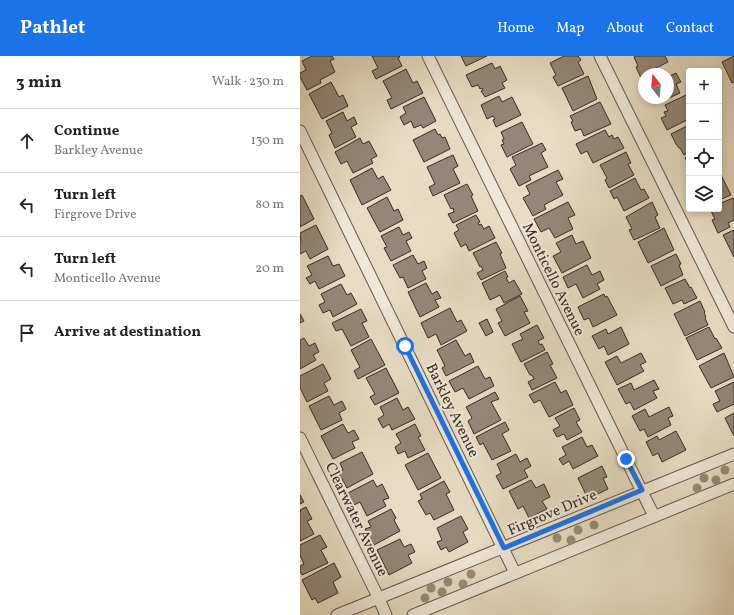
<!DOCTYPE html>
<html lang="en">
<head>
<meta charset="utf-8">
<style>
  body { margin:0; font-family:Vollkorn,serif; background:#f6f6f6; color:#222 }
  .controls { position:absolute; right:12px; top:12px; display:grid; overflow:hidden; border-radius:4px; box-shadow:0 2px 6px #0003 }
  .controls button { width:36px; height:36px; display:grid; place-items:center; padding:0; border:0; border-bottom:1px solid #e0e0e0; background:#fff; color:#222; font:20px sans-serif }
  .compass { position:absolute; left:338px; top:12px; width:36px; height:36px; border-radius:50%; background:#fff; box-shadow:0 2px 6px #0003; rotate:344deg }
  .stop { position:absolute; width:12px; height:12px; margin:-9px; border:3px solid #1a73e8; border-radius:50%; background:#fff }
  .stop.end { background:#1a73e8; border-color:#fff; box-shadow:0 1px 4px #0008 }
  .list { margin:0; padding:0; list-style:none }
  h2 { display:flex; justify-content:space-between; align-items:center; height:52px; margin:0; padding:0 16px; font-size:17px }
  h2 small { font-size:13px; font-weight:400; color:#767676 }
  .list li { display:grid; grid-template-columns:26px 1fr auto; gap:12px; align-items:center; box-sizing:border-box; height:64px; padding:0 16px; border-top:1px solid #e0e0e0 }
  .list b { display:block; font-size:15px; white-space:nowrap }
  .list p { margin:0; font-size:13px; white-space:nowrap; color:#767676 }
  .list em { font-size:13px; font-style:normal; color:#767676 }
  .icon { flex:none; width:22px; height:22px; fill:none; stroke:currentColor; stroke-width:2; stroke-linecap:round; stroke-linejoin:round }
  .map { position:relative; flex:none; width:434px; height:559px; overflow:hidden }
  header { display:flex; align-items:center; gap:24px; box-sizing:border-box; height:56px; padding:0 20px; background:#1a73e8; color:#fff }
  header strong { font-size:19px }
  nav { display:flex; gap:22px; margin-inline-start:auto; font-size:14px }
  main { display:flex }
  aside { flex:1; background:#fff }
  .map>svg:first-child { display:block }
</style>
</head>
<body>
<header>
<strong>Pathlet</strong>
<nav><a>Home</a><a>Map</a><a>About</a><a>Contact</a></nav>
</header>
<main>
<aside>
<h2>3 min<small>Walk · 230 m</small></h2>
<ul class="list">
<li><svg class="icon" aria-label="ahead" viewBox="0 0 24 24"><path d="M12 20V5M6 11l6-6 6 6"/></svg><div><b>Continue</b><p>Barkley Avenue</p></div><em>130 m</em></li>
<li><svg class="icon" aria-label="left" viewBox="0 0 24 24"><path d="M17 20v-9H6M10 6l-5 5 5 5"/></svg><div><b>Turn left</b><p>Firgrove Drive</p></div><em>80 m</em></li>
<li><svg class="icon" aria-label="left" viewBox="0 0 24 24"><path d="M17 20v-9H6M10 6l-5 5 5 5"/></svg><div><b>Turn left</b><p>Monticello Avenue</p></div><em>20 m</em></li>
<li><svg class="icon" aria-label="arrive" viewBox="0 0 24 24"><path d="M6 21V4h12l-3 4 3 4H6"/></svg><div><b>Arrive at destination</b></div></li>
</ul>
</aside>
<div class="map">
<svg width="434" height="559" viewBox="0 0 434 559">
  <rect width="100%" height="100%" fill="#e7dcc3"/>
  <filter id="stains"><feTurbulence type="fractalNoise" baseFrequency=".005" numOctaves="4"/><feColorMatrix values="0 0 0 0 .2 0 0 0 0 .09 0 0 0 0 .02 0 0 0 .5 -.17"/></filter>
  <radialGradient id="worn" r=".72"><stop offset=".6" stop-color="#630" stop-opacity="0"/><stop offset="1" stop-color="#630" stop-opacity=".3"/></radialGradient>
  <g fill="#938777" stroke="#372b24">
    <polygon points="12,0 32,0 34,3 30,5 35,16 20,24 21,27 7,34 0,21 0,17 6,14 2,5"/>
    <polygon points="72,0 99,0 100,1 98,2 102,10 76,23 72,15 78,12"/>
    <polygon points="161,0 187,0 166,10"/>
    <polygon points="264,0 278,0 281,4 278,6 284,18 258,30 253,21 256,19 250,7"/>
    <polygon points="336,0 365,0 368,6 352,14 354,18 344,18 344,23 342,24 336,11 338,10 334,1"/>
    <polygon points="434,0 434,26 432,27 422,6"/>
    <polygon points="192,7 195,13 200,10 207,24 202,27 205,32 185,41 181,35 183,34 182,32 180,33 178,29 172,31 166,19"/>
    <polygon points="106,13 113,27 117,25 123,37 91,53 87,44 92,42 83,25"/>
    <polygon points="376,17 381,26 376,28 380,37 360,46 358,42 368,42 368,21"/>
    <polygon points="288,20 297,43 273,55 262,32"/>
    <polygon points="31,26 39,41 43,39 48,50 22,63 9,38"/>
    <polygon points="386,39 389,44 389,63 367,74 361,62 366,60 364,56 368,55 365,49"/>
    <polygon points="199,40 202,46 212,41 221,59 196,71 193,64 195,63 193,60 187,63 181,49"/>
    <polygon points="124,41 136,65 123,72 121,69 114,72 111,65 104,69 100,61 106,57 103,51"/>
    <polygon points="300,46 311,68 284,80 281,73 275,75 271,66 273,65 270,60"/>
    <polygon points="43,56 47,65 54,61 57,68 51,71 56,81 35,92 29,79 32,77 26,65"/>
    <polygon points="222,66 233,88 207,101 201,89 204,88 202,84 204,83 201,76"/>
    <polygon points="389,69 389,96 384,99 380,92 379,92 376,88 371,78"/>
    <polygon points="135,73 138,79 140,78 142,82 145,81 150,93 124,106 113,84"/>
    <polygon points="305,74 309,81 312,79 314,83 318,81 324,92 293,107 287,95 281,98 276,88"/>
    <polygon points="60,82 63,88 69,85 77,100 71,103 73,107 53,117 47,105 41,108 35,96"/>
    <polygon points="242,87 246,94 241,97 248,111 229,120 231,124 219,130 210,113 216,109 212,101"/>
    <polygon points="326,96 331,107 328,108 334,119 309,132 305,124 307,122 300,109"/>
    <polygon points="153,99 158,110 153,113 160,127 133,140 129,131 135,128 127,111"/>
    <polygon points="389,100 389,109 385,102"/>
    <polygon points="72,112 78,123 83,120 91,134 62,149 50,124"/>
    <polygon points="258,114 263,123 256,126 263,139 244,149 246,153 233,160 223,142 230,138 226,130"/>
    <polygon points="419,117 420,117 431,139 419,144"/>
    <polygon points="335,122 341,134 344,133 349,142 324,155 317,141 314,143 310,135"/>
    <polygon points="167,128 173,139 171,140 178,155 153,167 148,158 154,156 153,152 151,153 144,139"/>
    <polygon points="2,139 14,163 0,171 0,140"/>
    <polygon points="87,141 94,155 98,153 103,164 80,176 67,152"/>
    <polygon points="433,142 434,144 434,164 428,167 430,171 418,177 412,164 415,163 410,153 419,153 419,148"/>
    <polygon points="268,146 275,159 268,162 273,173 255,182 249,172 241,176 234,163"/>
    <polygon points="352,146 358,159 355,161 360,172 334,184 329,174 332,173 326,161"/>
    <polygon points="176,159 180,166 178,167 179,169 181,168 184,173 189,170 195,182 169,195 166,188 161,191 154,177 159,174 156,169"/>
    <polygon points="16,169 28,193 10,203 6,195 0,198 0,187 1,186 0,177"/>
    <polygon points="99,171 103,179 109,176 112,182 106,185 111,195 91,205 84,192 87,191 81,180"/>
    <polygon points="364,172 374,194 348,207 338,186"/>
    <polygon points="434,174 434,201 423,179"/>
    <polygon points="272,179 276,188 283,185 291,202 262,217 253,200 261,196 256,187"/>
    <polygon points="196,186 202,197 200,198 206,212 181,224 177,217 183,214 181,210 180,211 173,197"/>
    <polygon points="376,198 381,208 379,209 383,219 361,230 351,210"/>
    <polygon points="113,199 118,208 124,205 127,212 122,215 126,223 108,232 103,221 100,222 93,209"/>
    <polygon points="28,200 33,210 39,208 45,220 19,233 15,225 10,228 6,222 12,219 7,210"/>
    <polygon points="287,209 292,219 300,215 304,224 297,228 300,233 283,242 276,228 268,232 263,221"/>
    <polygon points="205,215 208,221 206,222 209,227 214,224 222,238 204,247 200,239 190,244 182,227"/>
    <polygon points="385,223 390,232 391,231 397,242 384,248 382,244 373,248 365,232"/>
    <polygon points="126,227 132,238 137,235 141,242 135,244 139,251 120,261 108,236"/>
    <polygon points="41,228 47,239 51,237 57,248 33,261 30,254 23,257 19,249 25,246 21,238"/>
    <polygon points="304,238 305,241 307,240 317,259 293,271 289,262 284,264 278,251"/>
    <polygon points="220,240 228,255 224,256 230,267 205,280 198,267 202,265 196,253"/>
    <polygon points="400,245 405,256 404,257 406,261 405,262 408,269 385,280 374,258"/>
    <polygon points="150,252 157,266 161,264 167,275 141,289 136,278 128,282 121,267"/>
    <polygon points="61,253 67,265 62,267 69,281 51,290 42,273 36,275 32,267"/>
    <polygon points="0,258 4,265 0,267"/>
    <polygon points="187,263 193,276 186,280 179,267"/>
    <polygon points="237,269 244,282 238,285 240,289 242,288 245,294 221,306 212,288 223,283 220,278"/>
    <polygon points="321,271 329,288 308,299 304,290 299,293 292,280 306,273 308,278"/>
    <polygon points="409,271 415,283 416,282 422,292 397,304 386,282"/>
    <polygon points="4,282 9,290 15,287 19,296 13,299 16,304 0,313 0,284"/>
    <polygon points="71,283 85,309 58,323 54,315 60,311 51,294"/>
    <polygon points="156,284 165,300 170,297 174,306 146,320 142,312 145,310 137,294"/>
    <polygon points="247,296 253,308 250,309 257,322 232,334 228,326 234,323 232,319 230,319 224,308"/>
    <polygon points="341,297 346,306 340,309 344,315 317,329 305,306 317,300 321,307"/>
    <polygon points="424,297 434,321 411,332 399,310"/>
    <polygon points="23,308 31,323 24,327 28,335 7,346 0,332 0,320"/>
    <polygon points="178,310 185,323 190,321 194,330 169,343 163,332 155,336 149,325"/>
    <polygon points="86,312 99,337 75,349 70,341 75,338 66,322"/>
    <polygon points="354,324 359,333 353,335 357,342 334,354 330,346 326,348 318,333 331,327 334,334"/>
    <polygon points="255,326 261,337 266,334 273,349 249,361 240,344 234,347 229,339"/>
    <polygon points="434,326 434,349 434,348 417,356 413,348 420,345 415,335"/>
    <polygon points="195,336 199,343 191,346 201,364 174,378 168,365 172,362 166,351"/>
    <polygon points="29,340 34,349 42,345 46,353 39,357 42,364 21,374 9,350"/>
    <polygon points="97,342 103,354 108,351 115,363 92,374 89,368 83,372 78,363 84,359 80,351"/>
    <polygon points="369,351 373,360 368,362 371,369 348,381 344,373 340,375 332,360 345,353 349,361"/>
    <polygon points="274,352 280,364 276,366 282,376 267,384 264,378 257,381 253,374 260,370 255,362"/>
    <polygon points="434,357 434,380 425,362"/>
    <polygon points="205,366 209,374 202,378 211,395 192,404 183,387 180,389 176,381"/>
    <polygon points="43,368 48,377 54,374 59,383 52,386 55,392 33,403 21,380"/>
    <polygon points="115,368 121,380 118,381 125,394 108,402 105,395 98,398 95,391 101,387 96,378"/>
    <polygon points="376,375 386,394 362,406 358,397 353,400 346,386 357,380 359,384"/>
    <polygon points="282,381 287,391 292,389 298,400 273,413 269,405 263,409 259,403 266,399 262,391"/>
    <polygon points="62,396 73,418 47,432 38,416 43,414 40,407"/>
    <polygon points="128,397 141,422 118,434 105,409"/>
    <polygon points="216,398 220,406 227,402 231,410 224,414 228,421 203,433 196,420 201,417 197,408"/>
    <polygon points="302,410 307,421 303,422 308,433 288,443 278,422"/>
    <polygon points="73,424 77,431 82,428 89,442 83,444 86,450 67,460 60,446 54,449 48,437"/>
    <polygon points="231,424 236,432 244,428 250,441 242,445 247,453 229,462 223,450 218,453 209,435"/>
    <polygon points="144,425 150,436 146,438 154,454 134,464 130,457 126,459 118,445 122,443 120,438"/>
    <polygon points="0,439 4,446 0,448"/>
    <polygon points="6,451 12,463 7,465 14,478 0,485 0,454"/>
    <polygon points="91,453 96,462 94,464 100,475 74,489 65,473 71,471 68,465"/>
    <polygon points="161,460 168,473 163,476 168,486 149,496 146,491 141,494 137,486 142,484 137,472"/>
    <polygon points="20,479 27,491 21,494 28,507 2,519 0,515 0,510 4,508 0,499 0,489"/>
    <polygon points="100,483 104,491 111,488 115,496 108,499 112,507 89,519 77,494"/>
    <polygon points="34,507 41,521 33,526 38,537 18,547 15,542 12,544 2,524"/>
  </g>
  <g fill="none" stroke-linecap="round" stroke-linejoin="round">
    <defs>
      <g id="street">
        <polyline points="128,0 354,460"/>
        <polyline points="300,0 434,271"/>
        <polyline points="0,75 215,517"/>
        <polyline points="0,382 79,543 86,559"/>
        <polyline points="37,559 434,398"/>
        <polyline points="113,559 434,428"/>
      </g>
    </defs>
    <use href="#street" stroke="#63574c" stroke-width="13"/>
    <use href="#street" stroke="#efe8d8" stroke-width="11"/>
  </g>
  <g fill="#968b7a">
    <circle cx="425" cy="414" r="4.5"/>
    <circle cx="404" cy="422" r="4.5"/>
    <circle cx="416" cy="424" r="4.5"/>
    <circle cx="397" cy="432" r="4.5"/>
    <circle cx="294" cy="469" r="4.5"/>
    <circle cx="278" cy="474" r="4.5"/>
    <circle cx="257" cy="482" r="4.5"/>
    <circle cx="271" cy="484" r="4.5"/>
    <circle cx="171" cy="518" r="4.5"/>
    <circle cx="148" cy="526" r="4.5"/>
    <circle cx="163" cy="528" r="4.5"/>
    <circle cx="131" cy="532" r="4.5"/>
    <circle cx="142" cy="536" r="4.5"/>
    <circle cx="125" cy="542" r="4.5"/>
  </g>
  <g fill="none" stroke-linecap="round" stroke-linejoin="round">
    <polyline stroke="#1a73e8" stroke-width="5" points="105,290 204,492 342,434 326,403"/>
  </g>
  <g text-anchor="middle" stroke-width="4" stroke-linejoin="round" paint-order="stroke">
    <g font-size="15" fill="#372b24" stroke="#efe8d8">
      <text transform="translate(254 223) rotate(64)" y="5">Monticello Avenue</text>
      <text transform="translate(153 354) rotate(64)" y="5">Barkley Avenue</text>
      <text transform="translate(252 456) rotate(-23)" y="5">Firgrove Drive</text>
      <text transform="translate(57 463) rotate(64)" y="5">Clearwater Avenue</text>
    </g>
  </g>
  <rect width="100%" height="100%" filter="url(#stains)"/>
  <rect width="100%" height="100%" fill="url(#worn)"/>
</svg>
<div class="controls">
<button>+</button>
<button>−</button>
<button><svg class="icon" aria-label="locate" viewBox="0 0 24 24"><circle cx="12" cy="12" r="6"/><path d="M12 2v4M12 18v4M2 12h4M18 12h4"/></svg></button>
<button><svg class="icon" aria-label="layers" viewBox="0 0 24 24"><path d="M12 4l9 5-9 5-9-5zM3 14l9 5 9-5"/></svg></button>
</div>
<svg class="compass" viewBox="-18 -18 36 36"><path d="M0-13l5 13h-10z" fill="#e53935"/><path d="M0 13l5-13h-10z" fill="#767676"/></svg>
<div class="stop" style="left:105px;top:290px"></div>
<div class="stop end" style="left:326px;top:403px"></div>
</div>
</main>
</body>
</html>
